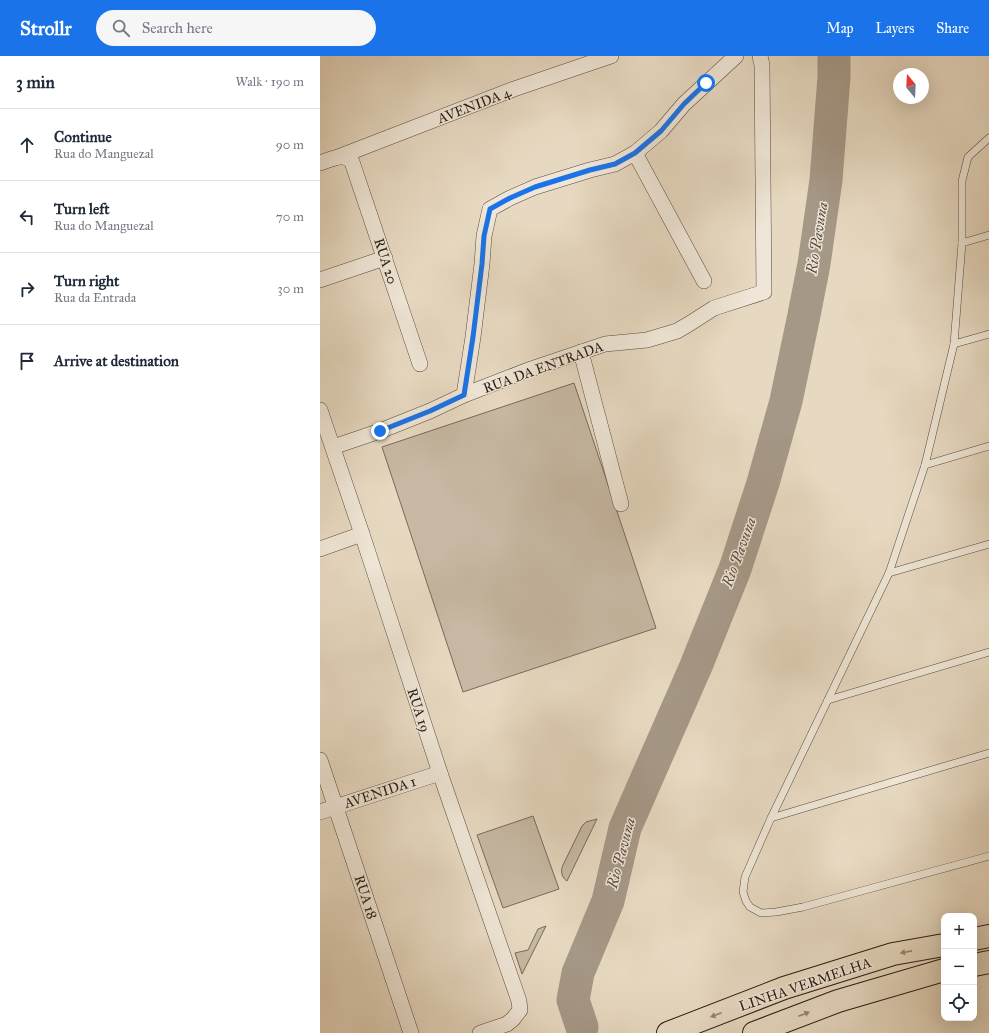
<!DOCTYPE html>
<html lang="en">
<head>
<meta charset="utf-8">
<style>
  body { margin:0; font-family:"IM FELL Great Primer",serif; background:#f6f6f7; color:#1f2937 }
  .controls { position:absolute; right:12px; bottom:12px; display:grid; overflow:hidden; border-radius:8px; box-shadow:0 4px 16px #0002 }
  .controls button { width:36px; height:36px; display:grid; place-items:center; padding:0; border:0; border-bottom:1px solid #e0e1e3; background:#fff; color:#1f2937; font:20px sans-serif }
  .compass { position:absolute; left:573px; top:12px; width:36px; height:36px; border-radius:50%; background:#fff; box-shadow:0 4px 16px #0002; rotate:342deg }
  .stop { position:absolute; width:12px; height:12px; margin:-9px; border:3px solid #1a73e8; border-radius:50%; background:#fff }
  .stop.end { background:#1a73e8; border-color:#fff; box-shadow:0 1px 4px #0008 }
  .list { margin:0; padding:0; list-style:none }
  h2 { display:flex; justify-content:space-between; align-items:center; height:52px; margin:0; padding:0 16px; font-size:17px }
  h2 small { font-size:13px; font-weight:400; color:#747a83 }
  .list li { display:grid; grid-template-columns:26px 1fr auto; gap:12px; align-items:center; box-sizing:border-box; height:72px; padding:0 16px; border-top:1px solid #e0e1e3 }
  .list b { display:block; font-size:15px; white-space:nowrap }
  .list p { margin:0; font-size:13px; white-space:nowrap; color:#747a83 }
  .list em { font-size:13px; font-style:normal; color:#747a83 }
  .icon { flex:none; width:22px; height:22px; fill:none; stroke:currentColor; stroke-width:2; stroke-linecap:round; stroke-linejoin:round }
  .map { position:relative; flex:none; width:669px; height:977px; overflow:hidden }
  header { display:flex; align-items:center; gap:24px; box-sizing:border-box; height:56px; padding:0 20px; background:#1a73e8; color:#fff }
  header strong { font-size:19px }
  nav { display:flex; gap:22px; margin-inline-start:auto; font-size:14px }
  .search { width:280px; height:36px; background:#f6f6f7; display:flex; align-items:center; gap:10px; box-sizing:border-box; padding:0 14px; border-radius:22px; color:#747a83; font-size:15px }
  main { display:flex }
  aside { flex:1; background:#fff }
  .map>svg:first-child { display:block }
</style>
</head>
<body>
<header>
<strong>Strollr</strong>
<div class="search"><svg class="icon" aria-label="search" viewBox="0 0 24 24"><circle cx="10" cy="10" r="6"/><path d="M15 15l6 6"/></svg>Search here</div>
<nav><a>Map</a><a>Layers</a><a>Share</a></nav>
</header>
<main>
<aside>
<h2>3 min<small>Walk · 190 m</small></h2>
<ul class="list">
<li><svg class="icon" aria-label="ahead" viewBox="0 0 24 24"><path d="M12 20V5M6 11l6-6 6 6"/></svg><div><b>Continue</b><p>Rua do Manguezal</p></div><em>90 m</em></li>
<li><svg class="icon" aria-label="left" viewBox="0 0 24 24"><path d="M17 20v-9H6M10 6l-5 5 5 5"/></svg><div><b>Turn left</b><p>Rua do Manguezal</p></div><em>70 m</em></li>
<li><svg class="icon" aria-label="right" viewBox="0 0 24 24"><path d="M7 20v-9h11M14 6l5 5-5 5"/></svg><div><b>Turn right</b><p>Rua da Entrada</p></div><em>30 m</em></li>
<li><svg class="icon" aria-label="arrive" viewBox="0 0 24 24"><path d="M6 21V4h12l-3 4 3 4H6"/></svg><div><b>Arrive at destination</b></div></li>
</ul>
</aside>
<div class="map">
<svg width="669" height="977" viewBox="0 0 669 977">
  <rect width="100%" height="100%" fill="#e7d9c1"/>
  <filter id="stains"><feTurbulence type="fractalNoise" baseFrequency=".005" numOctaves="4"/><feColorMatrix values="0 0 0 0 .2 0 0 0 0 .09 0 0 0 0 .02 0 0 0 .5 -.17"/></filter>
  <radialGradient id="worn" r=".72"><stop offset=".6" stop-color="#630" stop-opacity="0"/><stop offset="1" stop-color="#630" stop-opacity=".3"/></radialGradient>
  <g fill="#c7b9a4" stroke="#786a5c">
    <polygon points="254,327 336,572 143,636 62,391"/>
    <polygon points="213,760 239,833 183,852 157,779"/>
    <path d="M 277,763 L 247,825 C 242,822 240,815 243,809 L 262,770 L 266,766 Z"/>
    <polygon points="226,870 202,918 195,897 208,894 218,873"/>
  </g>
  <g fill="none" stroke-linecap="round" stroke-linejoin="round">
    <polyline stroke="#a69887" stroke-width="33" points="262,971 253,944 258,917 288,845 305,772 376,610 415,513 443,427 466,345 484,259 494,208 506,124 514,21 514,0"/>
    <defs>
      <g id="lane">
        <polyline points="669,82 648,101 642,125 642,187 634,288 605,409 569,517 451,762 425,821 423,836 426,845 430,851 441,857 456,856 483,851 669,800"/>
        <polyline points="642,187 669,179"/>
        <polyline points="634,288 669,278"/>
        <polyline points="605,409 669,390"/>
        <polyline points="569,517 669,488"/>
        <polyline points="508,644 669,596"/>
        <polyline points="451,762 669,697"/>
      </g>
      <g id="street">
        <polyline points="315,97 384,225"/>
        <polyline points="18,101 194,33 291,0"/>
        <path d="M 0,107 C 12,103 23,96 32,106 L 100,308"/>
        <polyline points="0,224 65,202"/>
        <polyline points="261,296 301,448"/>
        <polyline points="144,339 153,281 162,208 164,180 170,153 190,142 215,131 270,114 295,108 315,97 341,75 364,48 416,0"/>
        <polyline points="0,354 42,478 120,717 199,945 200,954 193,963 187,968 160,977"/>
        <polyline points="13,391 60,375 110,355 144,339 211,313 285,288 327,284 357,275 369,268 394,252 444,236 442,9 440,0"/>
        <polyline points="0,493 42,478"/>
        <polyline points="0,704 91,977"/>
        <polyline points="0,756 120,717"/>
      </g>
      <g id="highway">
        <polyline points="654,883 669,880"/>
        <polyline points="654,909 669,906"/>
        <polyline points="348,977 464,932 573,898 624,889"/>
        <polyline points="434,977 518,945 624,914"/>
      </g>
    </defs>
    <use href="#lane" stroke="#584a40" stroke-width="8"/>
    <use href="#street" stroke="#584a40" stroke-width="16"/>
    <use href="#highway" stroke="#291b15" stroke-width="24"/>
    <use href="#lane" stroke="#efe6d7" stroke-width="7"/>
    <use href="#street" stroke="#efe6d7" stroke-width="15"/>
    <use href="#highway" stroke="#e7d9c1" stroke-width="22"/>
  </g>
  <defs><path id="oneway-solid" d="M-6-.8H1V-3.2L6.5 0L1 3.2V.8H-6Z"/></defs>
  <g fill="#928474">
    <use href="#oneway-solid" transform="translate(586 896) rotate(169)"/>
    <use href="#oneway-solid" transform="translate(484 958) rotate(-21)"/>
    <use href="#oneway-solid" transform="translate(396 959) rotate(159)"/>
  </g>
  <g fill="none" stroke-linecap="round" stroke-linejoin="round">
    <polyline stroke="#1a73e8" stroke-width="5" points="60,375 110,355 144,339 153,281 162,208 164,180 170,153 190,142 215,131 270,114 295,108 315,97 341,75 364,48 386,27"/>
  </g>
  <g text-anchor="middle" stroke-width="3" stroke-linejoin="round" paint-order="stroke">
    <g font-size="14" fill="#291b15" stroke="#efe6d7">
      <text transform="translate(154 49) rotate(-21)" y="5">AVENIDA 4</text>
      <text transform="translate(66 205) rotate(72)" y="5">RUA 20</text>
      <text transform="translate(223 311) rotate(-20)" y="5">RUA DA ENTRADA</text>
      <text transform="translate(99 654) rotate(72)" y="5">RUA 19</text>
      <text transform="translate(60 736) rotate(-18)" y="5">AVENIDA 1</text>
      <text transform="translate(46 841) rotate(72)" y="5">RUA 18</text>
      <text transform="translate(485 928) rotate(-19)" y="5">LINHA VERMELHA</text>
    </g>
    <g font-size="15" font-style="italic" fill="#5b4d43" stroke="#efe6d7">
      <text transform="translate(497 182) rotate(-81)" y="5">Rio Pavuna</text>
      <text transform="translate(419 496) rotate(-70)" y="5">Rio Pavuna</text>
      <text transform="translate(301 797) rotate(-75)" y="5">Rio Pavuna</text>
    </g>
  </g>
  <rect width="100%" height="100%" filter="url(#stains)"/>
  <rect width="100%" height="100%" fill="url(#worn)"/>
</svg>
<div class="controls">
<button>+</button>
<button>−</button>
<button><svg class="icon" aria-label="locate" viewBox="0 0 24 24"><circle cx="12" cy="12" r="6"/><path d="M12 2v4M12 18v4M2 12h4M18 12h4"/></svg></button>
</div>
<svg class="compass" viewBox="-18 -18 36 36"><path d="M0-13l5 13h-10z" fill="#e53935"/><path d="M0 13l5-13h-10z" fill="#747a83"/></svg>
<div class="stop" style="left:386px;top:27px"></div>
<div class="stop end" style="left:60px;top:375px"></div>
</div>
</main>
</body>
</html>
